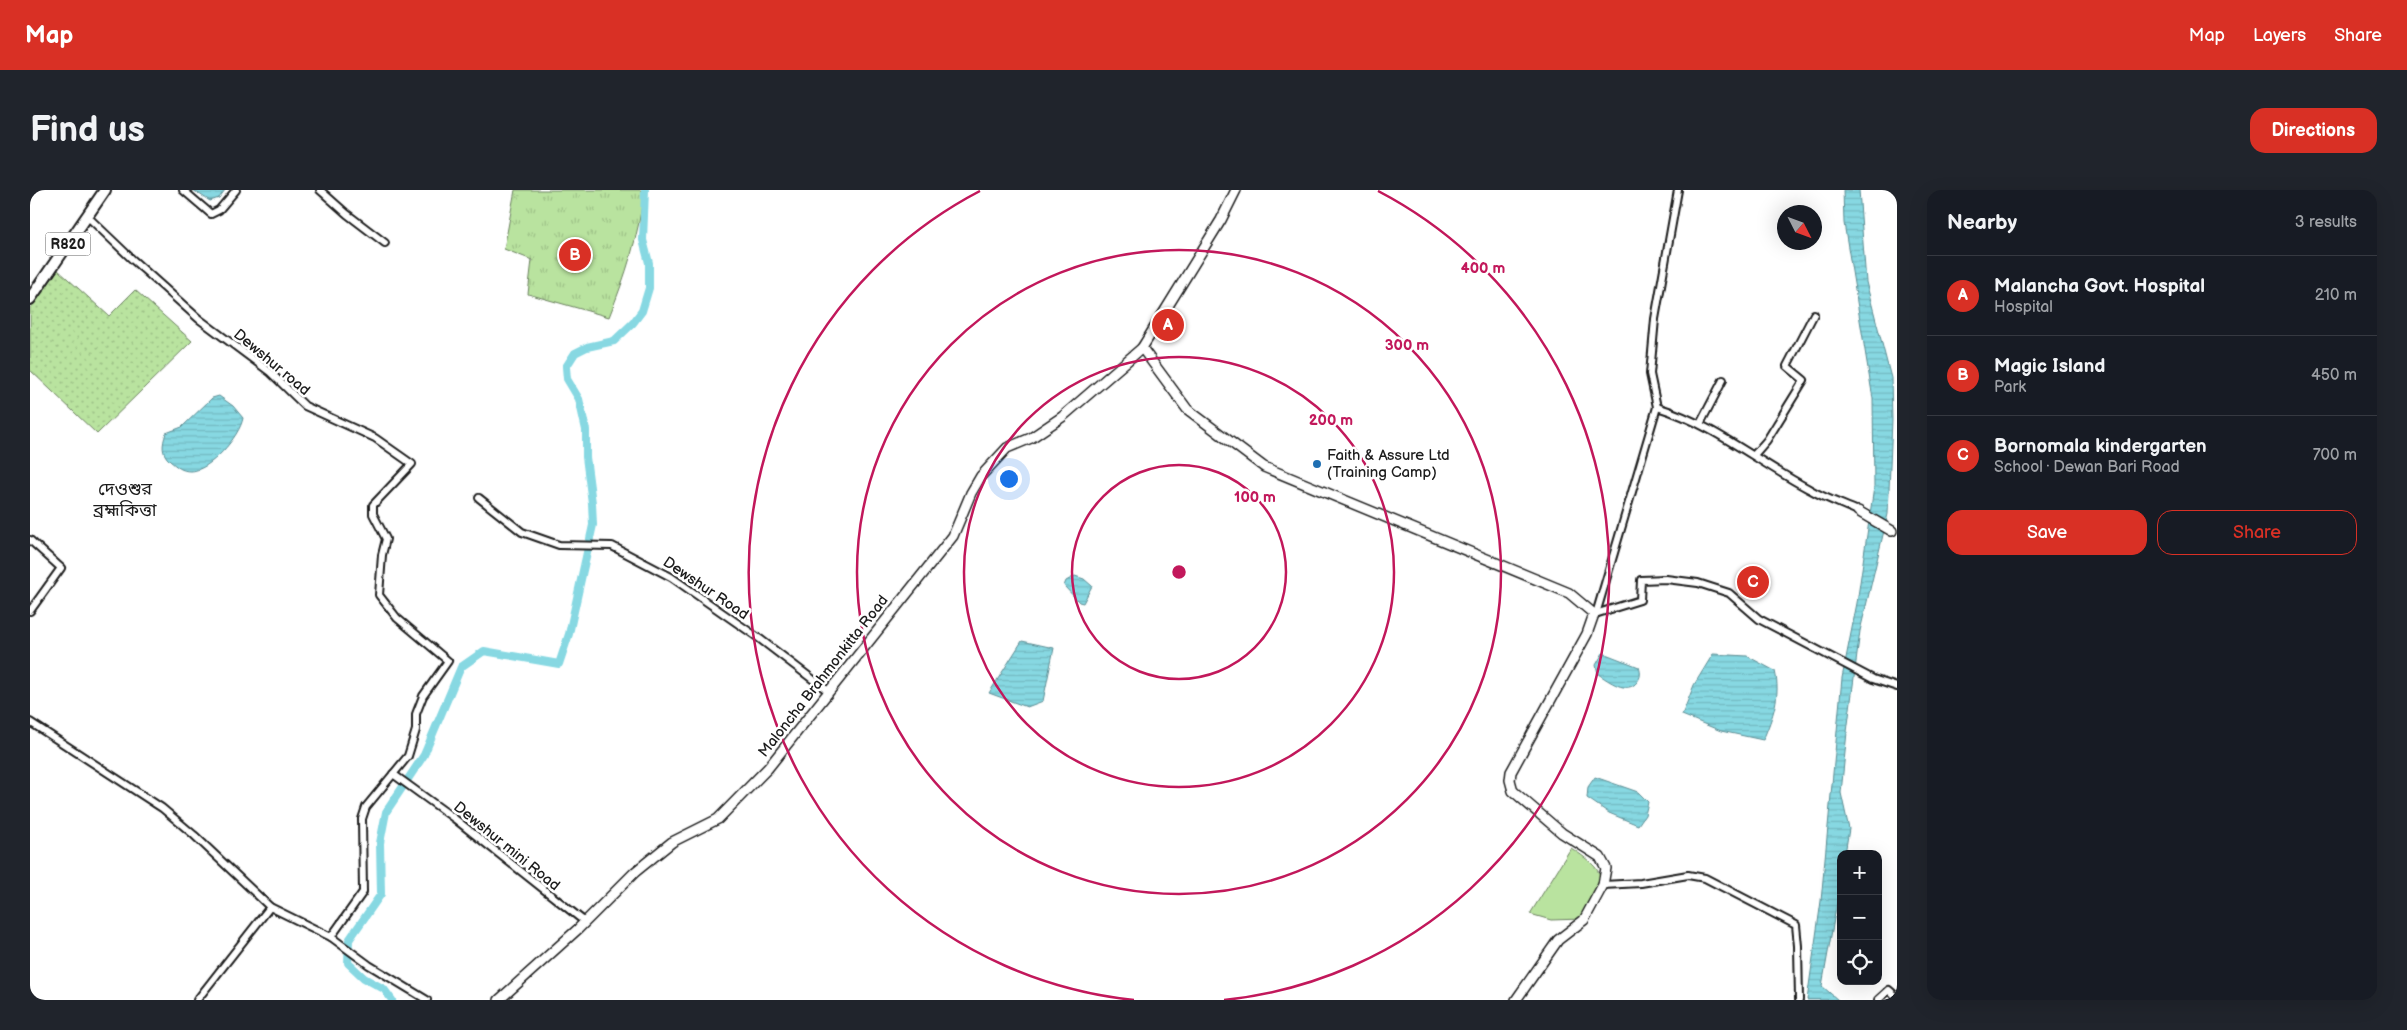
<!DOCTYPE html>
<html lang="en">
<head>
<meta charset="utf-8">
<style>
  body { margin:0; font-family:"Balsamiq Sans","Noto Sans Bengali",sans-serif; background:#20242c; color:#f1f3f6 }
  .controls { position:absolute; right:15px; bottom:15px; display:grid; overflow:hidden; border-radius:10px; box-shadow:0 5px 20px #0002 }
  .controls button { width:45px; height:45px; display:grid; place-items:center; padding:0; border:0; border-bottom:1px solid #363941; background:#171b24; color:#f1f3f6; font:25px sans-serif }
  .compass { position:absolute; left:1747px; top:15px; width:45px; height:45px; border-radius:50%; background:#171b24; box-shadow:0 5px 20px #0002; rotate:132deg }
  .you { position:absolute; left:978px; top:288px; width:18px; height:18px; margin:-12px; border:4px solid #fff; border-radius:50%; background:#1a73e8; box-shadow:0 0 0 8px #1a73e833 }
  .badge { display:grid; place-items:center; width:32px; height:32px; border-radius:50%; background:#d93025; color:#fff; font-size:16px; font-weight:700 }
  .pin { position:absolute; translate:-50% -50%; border:2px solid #fff; box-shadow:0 1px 5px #0006 }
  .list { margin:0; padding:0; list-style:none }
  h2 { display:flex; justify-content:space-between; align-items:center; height:65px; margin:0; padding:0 20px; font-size:21px }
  h2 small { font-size:16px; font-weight:400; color:#9ea1a6 }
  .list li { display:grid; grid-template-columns:32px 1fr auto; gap:15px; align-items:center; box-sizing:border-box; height:80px; padding:0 20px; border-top:1px solid #363941 }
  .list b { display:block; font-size:19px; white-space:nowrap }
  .list p { margin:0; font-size:16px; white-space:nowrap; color:#9ea1a6 }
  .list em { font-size:16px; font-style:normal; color:#9ea1a6 }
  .actions { display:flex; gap:10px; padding:15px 20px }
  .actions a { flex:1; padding:11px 0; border:1px solid #d93025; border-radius:15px; text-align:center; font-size:18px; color:#d93025 }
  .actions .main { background:#d93025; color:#fff }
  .icon { flex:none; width:28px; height:28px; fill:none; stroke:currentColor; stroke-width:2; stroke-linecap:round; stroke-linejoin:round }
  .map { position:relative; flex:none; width:1867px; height:810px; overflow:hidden; border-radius:15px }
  header { display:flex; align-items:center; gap:30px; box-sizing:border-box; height:70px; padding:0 25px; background:#d93025; color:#fff }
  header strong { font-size:24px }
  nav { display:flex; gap:28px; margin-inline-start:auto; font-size:18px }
  .intro { display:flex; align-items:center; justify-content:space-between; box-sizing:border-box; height:120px; padding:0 30px }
  h1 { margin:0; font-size:35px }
  .button { padding:12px 22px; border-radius:15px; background:#d93025; color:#fff; font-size:18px; font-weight:700 }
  main { display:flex; gap:30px; padding:0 30px }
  aside { flex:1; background:#171b24; border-radius:15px; box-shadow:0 5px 20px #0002 }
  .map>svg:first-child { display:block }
</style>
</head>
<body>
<header>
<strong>Map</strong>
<nav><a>Map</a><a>Layers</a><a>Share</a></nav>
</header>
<div class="intro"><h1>Find us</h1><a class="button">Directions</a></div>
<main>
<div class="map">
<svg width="1867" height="810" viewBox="0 0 1867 810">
  <defs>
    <pattern id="grass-dots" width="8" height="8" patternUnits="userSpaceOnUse" patternTransform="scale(1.25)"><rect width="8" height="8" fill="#b9e39f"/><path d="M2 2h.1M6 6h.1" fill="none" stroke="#9ec288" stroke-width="1.8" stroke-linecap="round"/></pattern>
    <pattern id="park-tufts" width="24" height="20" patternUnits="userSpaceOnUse" patternTransform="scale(1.25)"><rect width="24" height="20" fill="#b9e39f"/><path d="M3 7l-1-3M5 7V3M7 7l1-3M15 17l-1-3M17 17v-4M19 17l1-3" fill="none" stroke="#9ec288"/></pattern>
    <pattern id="water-rules" width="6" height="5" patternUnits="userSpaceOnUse" patternTransform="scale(1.25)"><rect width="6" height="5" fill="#87d8e2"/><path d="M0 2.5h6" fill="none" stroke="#74b9c1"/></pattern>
  </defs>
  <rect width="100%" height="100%" fill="#fff"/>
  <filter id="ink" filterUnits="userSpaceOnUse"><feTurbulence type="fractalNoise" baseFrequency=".02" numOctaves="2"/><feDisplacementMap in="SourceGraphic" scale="10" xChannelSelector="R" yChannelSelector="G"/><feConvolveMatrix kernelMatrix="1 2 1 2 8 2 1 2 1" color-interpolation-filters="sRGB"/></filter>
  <g filter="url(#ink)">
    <polygon fill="url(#grass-dots)" stroke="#6a805e" points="28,80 79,126 105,100 162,151 67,244 0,180 0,118"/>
    <path fill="url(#park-tufts)" stroke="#6a805e" d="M 485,0 L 614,0 C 609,45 596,85 579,127 L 498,104 L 502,70 L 474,59 Z"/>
    <path fill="#b9e39f" stroke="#6a805e" d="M 1541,658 C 1582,685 1574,690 1553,729 L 1521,730 L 1500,724 Z"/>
    <g fill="url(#water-rules)" stroke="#5c8d93">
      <polygon points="163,0 195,0 189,8 180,11"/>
      <polygon points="1813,0 1829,0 1836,92 1861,188 1862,230 1858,324 1830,441 1817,542 1811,603 1819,639 1815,664 1811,664 1811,690 1792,796 1808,810 1777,810 1791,711 1812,488 1827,413 1844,297 1843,209 1814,33"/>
      <path d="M 189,206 L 203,216 L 213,228 C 210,246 179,282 160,281 C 152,281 147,277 140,271 C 131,263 132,255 136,243 L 152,237 L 182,208 Z"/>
      <polygon points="1045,386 1054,389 1062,396 1053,413 1049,412 1034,396 1036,391"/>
      <polygon points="992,451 1024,458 1013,511 997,517 959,503"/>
      <path d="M 1573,463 L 1609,477 C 1611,483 1611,487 1607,492 C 1597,505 1579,491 1568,484 L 1566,475 Z"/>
      <path d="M 1683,464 L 1717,466 L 1745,481 C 1751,506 1743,526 1733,550 L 1691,541 L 1652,525 L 1664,495 Z"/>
      <polygon points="1565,587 1608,602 1618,612 1615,625 1608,635 1579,623 1557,608 1558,597"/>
    </g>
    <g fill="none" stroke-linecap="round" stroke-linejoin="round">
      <polyline stroke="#87d8e2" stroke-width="8" points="362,810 354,799 334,788 318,773 319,750 351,704 350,653 356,622 394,565 431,477 454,461 529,474 539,444 563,335 562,313 556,267 556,240 549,209 537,189 536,177 545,163 557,157 584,151 603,133 612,121 619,98 619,73 613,50 615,0"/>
      <defs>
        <g id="street">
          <polyline points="153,0 181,24 189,20 206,0"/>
          <polyline points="290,0 317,24 355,53"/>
          <polyline points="57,26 103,70 169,129 240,182 275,216 345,248 382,274 343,315 343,324 356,349 352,365 349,405 367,428 418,471 393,506 386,524 386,540 378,566 336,617 332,629 333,702 301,747 339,775 397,810"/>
          <path d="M 1627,217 C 1683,234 1728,272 1779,299 C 1794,308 1812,314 1828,321"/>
          <polyline points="1670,234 1693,190"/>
          <polyline points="1724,265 1737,250 1774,190 1757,176 1784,124"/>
          <polyline points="449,308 492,342 529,355 582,356 641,387 730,449 798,501"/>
          <polyline points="0,350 31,378 0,421"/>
          <polyline points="1565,424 1610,410 1611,390 1636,389 1668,393 1699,403 1729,429 1843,489 1867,497"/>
          <polyline points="1566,424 1627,217 1620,184 1625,129 1648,0"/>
          <polyline points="0,532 132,618 164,645 240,717 301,747"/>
          <polyline points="363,584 425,629 555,732"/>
          <polyline points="1573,695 1611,693 1658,685 1675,688 1766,735 1768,756 1769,810"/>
          <polyline points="167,810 240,717"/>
          <polyline points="1848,810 1859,800 1867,807"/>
        </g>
        <g id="secondary">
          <polyline points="1206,0 1191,30 1112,158 1157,219 1234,277 1539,403 1564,424 1557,444 1481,582 1480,590 1483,601 1532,643 1570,667 1576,678 1573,695 1554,730 1528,750 1486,810"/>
          <polyline points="1828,321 1862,341"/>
          <polyline points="469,810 548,739 605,682 642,652 688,629 738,578 923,346 941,303 951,286 977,258 1001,248 1032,227 1112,158"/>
        </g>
        <polyline id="primary" points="0,109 75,0"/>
      </defs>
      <use href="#street" stroke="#1c1c1c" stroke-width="10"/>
      <use href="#secondary" stroke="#1c1c1c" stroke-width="12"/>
      <use href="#primary" stroke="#1c1c1c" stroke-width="14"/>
      <use href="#street" stroke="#fff" stroke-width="6"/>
      <use href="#secondary" stroke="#fff" stroke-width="9"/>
      <use href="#primary" stroke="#fff" stroke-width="10"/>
    </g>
  </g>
  <g fill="none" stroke="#c2185b" stroke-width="2.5">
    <circle cx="1149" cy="382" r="107"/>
    <circle cx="1149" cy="382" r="215"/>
    <circle cx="1149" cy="382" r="322"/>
    <path d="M1104 810A430 430 0 0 1 950 1M1348 1A430 430 0 0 1 1194 810"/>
  </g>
  <circle fill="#1f6fb2" stroke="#fff" stroke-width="2" cx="1287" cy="274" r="5"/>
  <g text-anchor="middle" stroke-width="5" stroke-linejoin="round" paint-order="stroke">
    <rect fill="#fff" stroke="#606060" stroke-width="1" x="15.5" y="42.5" width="45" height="23" rx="4"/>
    <g font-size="14" font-weight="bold" fill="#1c1c1c">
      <text x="38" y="59">R820</text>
    </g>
    <g font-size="15" fill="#1c1c1c" stroke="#fff">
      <text transform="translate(242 172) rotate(40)" y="5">Dewshur road</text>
      <text transform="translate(676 398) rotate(34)" y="5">Dewshur Road</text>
      <text transform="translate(793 486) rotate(-52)" y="5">Maloncha Brahmonkitta Road</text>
      <text transform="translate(477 656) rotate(39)" y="5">Dewshur mini Road</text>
    </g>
    <g font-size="15" fill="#1c1c1c" stroke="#fff" text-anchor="start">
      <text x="1297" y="270">Faith &amp; Assure Ltd<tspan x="1297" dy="17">(Training Camp)</tspan></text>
    </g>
    <g font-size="18" fill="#1c1c1c" stroke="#fff">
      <text x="95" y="305">দেওশুর<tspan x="95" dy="21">ব্রহ্মকিত্তা</tspan></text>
    </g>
  </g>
  <circle cx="1149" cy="382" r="8" fill="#c2185b" stroke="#fff" stroke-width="2.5"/>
  <g font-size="15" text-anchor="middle" font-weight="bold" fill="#c2185b" stroke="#fff" stroke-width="5" stroke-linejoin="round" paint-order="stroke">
    <text x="1453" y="83">400 m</text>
    <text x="1377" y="160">300 m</text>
    <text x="1301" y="235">200 m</text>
    <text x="1225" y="312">100 m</text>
  </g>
</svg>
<div class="controls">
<button>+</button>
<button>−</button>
<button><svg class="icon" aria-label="locate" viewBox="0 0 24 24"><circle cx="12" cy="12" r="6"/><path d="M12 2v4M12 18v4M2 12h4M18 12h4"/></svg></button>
</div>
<svg class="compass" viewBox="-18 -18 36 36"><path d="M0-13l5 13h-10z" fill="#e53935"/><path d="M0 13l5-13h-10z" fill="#9ea1a6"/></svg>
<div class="you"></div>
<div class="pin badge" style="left:1138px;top:135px">A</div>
<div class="pin badge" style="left:545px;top:65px">B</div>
<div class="pin badge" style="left:1723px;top:392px">C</div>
</div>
<aside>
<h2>Nearby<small>3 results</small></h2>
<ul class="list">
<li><span class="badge">A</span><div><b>Malancha Govt. Hospital</b><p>Hospital</p></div><em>210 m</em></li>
<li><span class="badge">B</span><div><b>Magic Island</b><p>Park</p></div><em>450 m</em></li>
<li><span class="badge">C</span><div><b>Bornomala kindergarten</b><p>School · Dewan Bari Road</p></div><em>700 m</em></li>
</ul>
<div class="actions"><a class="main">Save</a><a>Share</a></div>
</aside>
</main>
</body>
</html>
